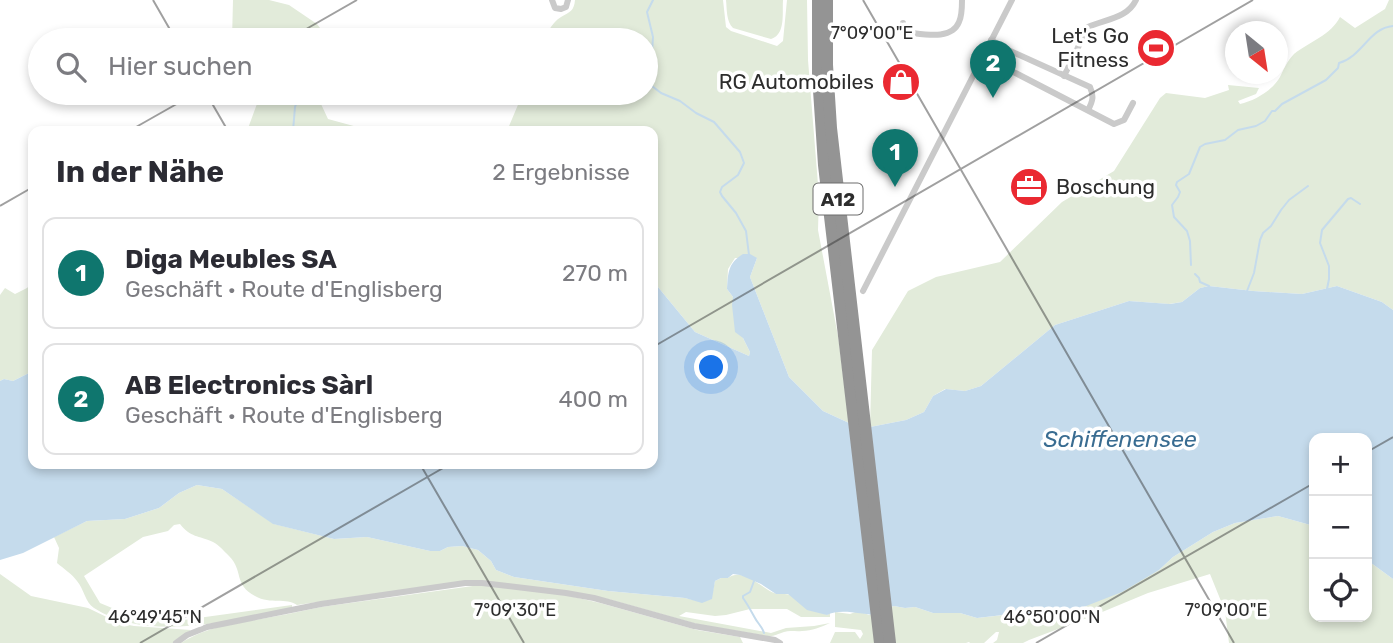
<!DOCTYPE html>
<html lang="de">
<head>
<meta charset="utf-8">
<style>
  body { margin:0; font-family:Rubik,sans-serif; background:#f7f7f7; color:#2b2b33 }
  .controls { position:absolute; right:21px; bottom:21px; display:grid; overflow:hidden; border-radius:14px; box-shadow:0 4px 10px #0003 }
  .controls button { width:63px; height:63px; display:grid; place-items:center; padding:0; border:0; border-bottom:2px solid #e1e1e2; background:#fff; color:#2b2b33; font:35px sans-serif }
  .compass { position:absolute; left:1225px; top:21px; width:63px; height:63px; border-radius:50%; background:#fff; box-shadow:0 4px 10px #0003; rotate:150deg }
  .you { position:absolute; left:712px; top:368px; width:24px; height:24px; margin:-18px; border:5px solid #fff; border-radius:50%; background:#1a73e8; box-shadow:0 0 0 10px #1a73e833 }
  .badge { display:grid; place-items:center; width:46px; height:46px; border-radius:50%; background:#0f766e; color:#fff; font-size:23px; font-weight:700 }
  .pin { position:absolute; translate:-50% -58px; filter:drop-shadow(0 2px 4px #0008) }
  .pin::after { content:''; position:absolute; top:37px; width:24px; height:21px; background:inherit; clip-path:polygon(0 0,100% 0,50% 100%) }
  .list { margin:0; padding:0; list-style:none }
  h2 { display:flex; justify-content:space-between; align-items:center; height:91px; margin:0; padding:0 28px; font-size:30px }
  h2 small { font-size:23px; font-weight:400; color:#7c7c81 }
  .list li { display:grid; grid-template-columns:46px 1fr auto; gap:21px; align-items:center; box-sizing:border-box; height:112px; margin:0 14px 14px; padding:0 14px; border:2px solid #e1e1e2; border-radius:14px }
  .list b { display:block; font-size:26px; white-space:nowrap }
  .list p { margin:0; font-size:23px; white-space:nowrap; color:#7c7c81 }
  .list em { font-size:23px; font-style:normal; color:#7c7c81 }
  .icon { flex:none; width:38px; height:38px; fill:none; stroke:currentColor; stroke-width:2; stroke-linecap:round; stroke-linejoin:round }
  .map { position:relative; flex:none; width:1393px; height:643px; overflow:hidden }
  .search { position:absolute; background:#fff; box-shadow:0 4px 10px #0003; left:28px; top:28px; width:630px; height:77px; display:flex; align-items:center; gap:18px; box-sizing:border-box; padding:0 24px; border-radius:38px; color:#7c7c81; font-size:26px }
  .panel { position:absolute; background:#fff; box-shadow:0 4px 10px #0003; left:28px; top:126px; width:630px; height:343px; border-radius:14px }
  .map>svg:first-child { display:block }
</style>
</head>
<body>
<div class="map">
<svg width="1393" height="643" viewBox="0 0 1393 643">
  <rect width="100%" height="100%" fill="#fff"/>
  <g fill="#e2ebda">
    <polygon points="233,0 269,0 289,5 317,24 324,33 324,40 232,40"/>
    <path d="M 575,0 L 723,0 L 726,27 L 731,31 L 777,46 L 783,41 L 787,0 L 807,0 L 808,60 L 819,197 L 818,230 L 838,336 L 849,423 L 823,411 L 789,377 L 750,277 L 757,258 L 735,258 L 728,269 L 727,289 L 733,297 L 743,338 L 750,352 L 749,356 L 695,332 L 653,281 L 653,131 L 507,131 L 520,100 L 524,93 L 646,93 L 646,40 L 557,40 L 554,34 L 551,34 L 549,30 C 552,25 556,20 561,17 C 570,12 574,11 575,0 Z"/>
    <path d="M 726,0 L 783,0 C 782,13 786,34 771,39 L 733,28 C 726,21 727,9 726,0 Z"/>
    <path d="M 1389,0 L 1393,0 L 1393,310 L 1382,302 L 1337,286 L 1302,294 L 1253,291 L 1209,286 L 1200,288 L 1182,302 L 1169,304 L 1129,301 L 1055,325 L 981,386 L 965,391 L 945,389 L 933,396 L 924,412 L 906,420 L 870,427 L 872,350 L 908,291 L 936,277 L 1000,262 L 1062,202 L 1114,171 L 1160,98 L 1166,93 L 1205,98 L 1229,90 L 1228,85 L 1259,88 L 1256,94 L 1238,101 L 1240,104 C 1254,101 1272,91 1280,77 C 1284,69 1287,61 1294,54 C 1309,42 1331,35 1340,17 L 1355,28 L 1385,9 Z"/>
    <polygon points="261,93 321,93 321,104 328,119 372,131 247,131"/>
    <polygon points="33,282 33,371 13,381 4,379 0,381 0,295 5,288 15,294 27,288"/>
    <path d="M 197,485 L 222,489 L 274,524 L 334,539 L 367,537 L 430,551 L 440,551 L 448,547 L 462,546 L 478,550 L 491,561 L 496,570 L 514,577 L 608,591 L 685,598 L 702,602 L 711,599 L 715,581 L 721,578 L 728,578 C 743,567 760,587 774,593 C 779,595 785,593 791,595 C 803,600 815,608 827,615 L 830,613 L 830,617 L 801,617 L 787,609 L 750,609 L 726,615 L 715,616 L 686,612 L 679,616 L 771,633 L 786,628 L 814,626 L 830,623 C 821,627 812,631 802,631 C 796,632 790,630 784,632 C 777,634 774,637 767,636 L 697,624 L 608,599 L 464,581 L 297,605 C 286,597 271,605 255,596 C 233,584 244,571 229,556 C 224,551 219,545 213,542 C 198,535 191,538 180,524 L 174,525 L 168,531 L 143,537 L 84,576 L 100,603 L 141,620 L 169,622 L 292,605 L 292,607 L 289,609 C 232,620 147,643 94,608 C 85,602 84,589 77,581 C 72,574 64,569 57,563 L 59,548 L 54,537 L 87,521 L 125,519 L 159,508 L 179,493 Z"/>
    <polygon points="1278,516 1314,526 1314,617 1367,617 1367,560 1393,579 1393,643 1229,643 1225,611 1210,574 1148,593 1095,615 1029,640 1023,643 993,643 997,640 999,632 996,632 984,643 970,643 969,642 966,643 830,643 835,632 855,632 860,639 863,634 861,630 835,627 835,612 850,614 858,611 869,615 894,606 905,608 915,607 933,613 960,613 977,618 1004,615 1022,618 1053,616 1081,608 1159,570 1173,557 1213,532 1235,523"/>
    <polygon points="0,574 31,596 88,608 119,623 134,626 191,630 174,641 175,643 0,643"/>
    <path d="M 480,585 L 565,595 L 600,603 L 697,630 L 740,637 L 743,643 L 181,643 C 205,628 227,625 255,620 C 277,616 299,612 321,607 Z"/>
  </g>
  <path fill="#c5dbec" d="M 743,254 L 750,254 L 757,258 L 750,277 L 789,377 L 823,411 L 849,423 L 870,427 L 906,420 L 924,412 L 933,396 L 946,389 L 965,391 L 981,386 L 1055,325 L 1129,301 L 1170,304 L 1182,302 L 1200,288 L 1209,286 L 1253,291 L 1302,294 L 1337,286 L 1382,302 L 1393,310 L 1393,579 L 1367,560 L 1367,438 L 1314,438 L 1314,526 L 1278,516 L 1235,523 L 1213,532 L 1173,557 L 1159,570 L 1122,592 L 1081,608 L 1053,617 L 1022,618 L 1003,615 L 977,618 L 960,613 L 933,613 L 915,607 L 905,608 L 894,606 L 885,609 L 875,615 C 862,614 839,608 827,615 L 807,610 L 788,594 L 776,594 L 761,584 L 740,575 L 733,574 L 728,578 L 721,578 L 715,581 L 712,599 L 702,603 L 685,598 L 608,591 L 514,577 L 496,570 L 491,561 L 478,550 L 462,546 L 448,547 L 440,551 L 430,551 L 367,537 L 334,539 L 273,524 L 222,489 L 197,485 L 179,493 L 159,508 L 125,519 L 87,521 L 23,553 L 0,560 L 0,381 L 4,379 L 13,381 L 33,371 L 33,464 L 653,464 L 653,281 L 695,332 L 749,356 L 750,352 L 743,338 L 735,332 L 732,305 L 733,297 L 727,289 C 728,273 728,263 743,254 Z"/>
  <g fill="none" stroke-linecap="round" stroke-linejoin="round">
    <g stroke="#c5dbec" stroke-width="2">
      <polyline points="653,0 647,12 653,37 652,52 648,78 652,86 661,93 680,101 696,113 714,122 740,152 744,163 738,175 722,187 720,192 722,196 736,213 746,231 749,255"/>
      <polyline points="305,37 307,40"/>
      <polyline points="293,131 295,107 300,93"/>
      <path d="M 1191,265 L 1190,241 L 1187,231 L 1174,217 L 1172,205 L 1178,197 L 1180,192 L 1176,185 L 1177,182 L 1189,174 L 1200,147 L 1205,144 L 1225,140 L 1238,130 L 1256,126 L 1265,121 L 1272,111 L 1275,111 L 1282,104 L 1326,80 L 1338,68 L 1339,63 C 1363,56 1369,28 1393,26"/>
      <polyline points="1195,274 1199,278 1200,282 1209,286"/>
      <polyline points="1327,289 1329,279 1329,266 1320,243 1322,230 1348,199 1351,198 1360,204"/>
      <polyline points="1247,291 1254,273 1260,240 1263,233 1271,226 1281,210 1289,200 1308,186"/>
      <path d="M 754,581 L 750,592 L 743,596 L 743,598 C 748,605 751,611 755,618 C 758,624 762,626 764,633"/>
    </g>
    <g stroke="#cacaca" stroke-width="6">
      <polyline points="552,0 555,8 561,9 566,7 568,0"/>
      <path d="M 903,23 L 903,32 C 920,33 951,42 959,22 C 962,16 962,7 962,0"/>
      <path d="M 991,40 L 1006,49 L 1090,87 C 1094,96 1093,101 1088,110"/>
      <polyline points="1006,49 1000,63 1002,66 1114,124 1124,120 1133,103"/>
      <path d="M 1064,76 L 1088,27 C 1105,19 1127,19 1136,0"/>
      <polyline points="863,291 1012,0"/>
      <polyline points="176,643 187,635 207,627 321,604 465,583 482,583 566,593 594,598 694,626 775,640 780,643"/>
    </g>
    <g stroke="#949494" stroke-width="12">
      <polyline points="818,0 818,75 824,165 880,643"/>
      <polyline points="827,0 827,65 831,128 890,643"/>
    </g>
  </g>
  <path fill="none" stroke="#2d2d2d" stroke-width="2" stroke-opacity="0.45" d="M 153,0 L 176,40M 863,0 L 1234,643M 287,40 L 357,0M 206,93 L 228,131M 129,131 L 196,93M 0,206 L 33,187M 653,347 L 1253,0M 1367,452 L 1393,437M 420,464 L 524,643M 140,643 L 450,464M 1036,643 L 1314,483"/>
  <defs>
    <symbol id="stadium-disc" viewBox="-11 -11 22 22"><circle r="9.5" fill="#ea2931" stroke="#fff"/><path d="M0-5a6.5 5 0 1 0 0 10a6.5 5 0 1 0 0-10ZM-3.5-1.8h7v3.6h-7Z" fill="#fff"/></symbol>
    <symbol id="shop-disc" viewBox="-11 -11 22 22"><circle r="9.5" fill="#ea2931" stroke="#fff"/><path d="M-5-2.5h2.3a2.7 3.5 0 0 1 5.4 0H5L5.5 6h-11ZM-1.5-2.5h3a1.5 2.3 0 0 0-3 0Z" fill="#fff"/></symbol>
    <symbol id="office-disc" viewBox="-11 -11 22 22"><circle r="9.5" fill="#ea2931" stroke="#fff"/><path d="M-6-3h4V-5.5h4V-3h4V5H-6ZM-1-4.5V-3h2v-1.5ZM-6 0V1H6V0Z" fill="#fff"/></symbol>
  </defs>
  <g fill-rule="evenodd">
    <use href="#stadium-disc" x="1134" y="26" width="44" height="44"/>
    <use href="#shop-disc" x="879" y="60" width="44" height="44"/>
    <use href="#office-disc" x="1007" y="165" width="44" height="44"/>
  </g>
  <g text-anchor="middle" stroke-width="7" stroke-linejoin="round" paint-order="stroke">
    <rect fill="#fff" stroke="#6c6c6c" stroke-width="2" x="813.5" y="183.5" width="49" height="31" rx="5"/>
    <g font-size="19" font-weight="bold" fill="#2d2d2d">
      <text x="838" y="206">A12</text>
    </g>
    <g font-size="21" fill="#2d2d2d" stroke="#fff" text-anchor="end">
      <text x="1129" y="43">Let's Go<tspan x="1129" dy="24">Fitness</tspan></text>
      <text x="874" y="89">RG Automobiles</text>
      <text x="1056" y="194" text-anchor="start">Boschung</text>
    </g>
    <g font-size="23" font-style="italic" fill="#396c91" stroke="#fff">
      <text x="1120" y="447">Schiffenensee</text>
    </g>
  </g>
  <g font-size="18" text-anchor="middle" fill="#2d2d2d" stroke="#fff" stroke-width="7" stroke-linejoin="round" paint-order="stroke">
    <text x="872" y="39">7°09'00"E</text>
    <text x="515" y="616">7°09'30"E</text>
    <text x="1226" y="616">7°09'00"E</text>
    <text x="155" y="623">46°49'45"N</text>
    <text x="1052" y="623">46°50'00"N</text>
  </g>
</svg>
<div class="controls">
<button>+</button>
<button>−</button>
<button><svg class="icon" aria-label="locate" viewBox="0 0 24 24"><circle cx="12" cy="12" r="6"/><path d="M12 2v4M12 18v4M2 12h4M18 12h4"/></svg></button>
</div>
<svg class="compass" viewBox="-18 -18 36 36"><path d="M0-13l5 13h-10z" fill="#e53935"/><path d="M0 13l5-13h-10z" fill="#7c7c81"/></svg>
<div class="you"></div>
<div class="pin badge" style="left:895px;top:187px">1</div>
<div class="pin badge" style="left:993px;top:98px">2</div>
<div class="search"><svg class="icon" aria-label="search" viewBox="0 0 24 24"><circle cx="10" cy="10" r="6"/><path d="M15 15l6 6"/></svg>Hier suchen</div>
<section class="panel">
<h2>In der Nähe<small>2 Ergebnisse</small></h2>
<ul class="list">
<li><span class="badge">1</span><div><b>Diga Meubles SA</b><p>Geschäft · Route d'Englisberg</p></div><em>270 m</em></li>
<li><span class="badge">2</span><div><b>AB Electronics Sàrl</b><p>Geschäft · Route d'Englisberg</p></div><em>400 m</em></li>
</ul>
</section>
</div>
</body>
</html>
